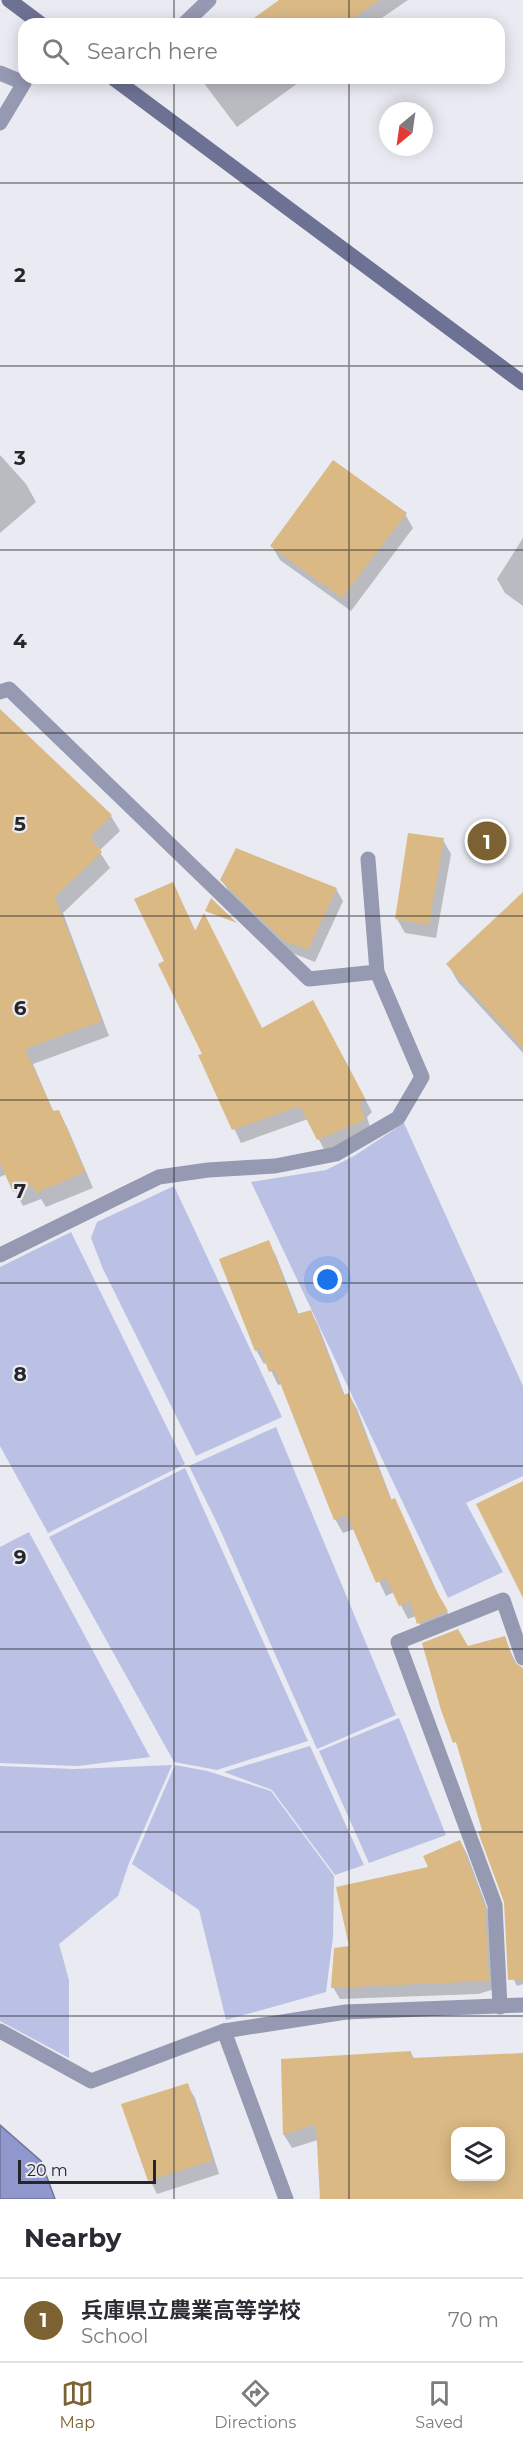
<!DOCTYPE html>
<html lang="en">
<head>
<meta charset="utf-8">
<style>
  body { margin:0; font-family:Montserrat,"Noto Sans JP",sans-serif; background:#f7f7f7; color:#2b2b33 }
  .controls { position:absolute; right:18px; bottom:18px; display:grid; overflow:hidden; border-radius:12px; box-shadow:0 3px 15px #0003 }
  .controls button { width:54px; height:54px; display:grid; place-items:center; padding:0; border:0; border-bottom:2px solid #e1e1e2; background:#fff; color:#2b2b33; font:30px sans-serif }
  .compass { position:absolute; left:379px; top:102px; width:54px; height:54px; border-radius:50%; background:#fff; box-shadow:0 3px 15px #0003; rotate:209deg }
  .scale { position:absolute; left:18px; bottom:15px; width:138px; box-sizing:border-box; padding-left:6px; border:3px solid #262629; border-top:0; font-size:16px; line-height:21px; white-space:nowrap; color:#262629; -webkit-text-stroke:4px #e9eaf2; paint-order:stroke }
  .you { position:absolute; left:328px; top:1280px; width:21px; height:21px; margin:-15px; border:4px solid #fff; border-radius:50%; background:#1a73e8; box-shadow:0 0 0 9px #1a73e833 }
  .badge { display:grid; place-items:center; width:39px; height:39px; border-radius:50%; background:#7c6133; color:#fff; font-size:20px; font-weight:700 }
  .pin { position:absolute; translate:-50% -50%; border:3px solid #fff; box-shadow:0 2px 6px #0006 }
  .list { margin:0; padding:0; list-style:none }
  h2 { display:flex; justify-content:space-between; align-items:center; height:78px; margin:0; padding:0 24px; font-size:26px }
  h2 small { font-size:20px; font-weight:400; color:#7c7c81 }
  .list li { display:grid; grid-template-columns:39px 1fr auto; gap:18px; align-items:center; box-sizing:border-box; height:84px; padding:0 24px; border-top:2px solid #e1e1e2 }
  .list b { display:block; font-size:22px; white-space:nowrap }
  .list p { margin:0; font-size:20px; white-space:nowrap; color:#7c7c81 }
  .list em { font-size:20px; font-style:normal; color:#7c7c81 }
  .icon { flex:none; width:33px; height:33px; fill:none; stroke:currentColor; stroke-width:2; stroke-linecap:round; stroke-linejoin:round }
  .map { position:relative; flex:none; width:523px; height:2199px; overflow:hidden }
  .search { position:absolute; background:#fff; box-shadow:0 3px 15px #0003; left:18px; right:18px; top:18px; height:66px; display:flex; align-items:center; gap:15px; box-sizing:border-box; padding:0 21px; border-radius:18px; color:#7c7c81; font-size:22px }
  .sheet { height:162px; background:#fff }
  nav { display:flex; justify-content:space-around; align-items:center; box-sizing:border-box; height:84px; border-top:2px solid #e1e1e2; background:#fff; font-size:16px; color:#7c7c81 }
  nav a { display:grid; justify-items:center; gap:3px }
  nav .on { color:#7c6133 }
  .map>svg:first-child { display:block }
</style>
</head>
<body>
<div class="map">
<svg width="523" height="2199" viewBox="0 0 523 2199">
  <rect width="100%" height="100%" fill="#e9eaf2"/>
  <g fill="#bbc1e5">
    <polygon points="404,1123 523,1386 523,1476 466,1503 503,1572 448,1598 251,1182 326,1170 354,1156"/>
    <polygon points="174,1186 282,1417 196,1456 103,1269 91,1238 97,1222"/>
    <polygon points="71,1232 185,1464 48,1533 0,1446 0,1267"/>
    <polygon points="276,1427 396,1715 317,1749 218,1525 189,1466"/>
    <polygon points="185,1468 308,1741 217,1770 174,1762 49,1537"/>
    <polygon points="29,1532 150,1757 78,1766 0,1763 0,1547"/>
    <polygon points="399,1718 446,1835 369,1863 319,1751"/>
    <polygon points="310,1746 364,1865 335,1875 272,1790 224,1772"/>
    <polygon points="172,1765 129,1863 118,1896 59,1944 69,1980 69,2058 0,2021 0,1766 73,1769"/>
    <polygon points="175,1765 207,1771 271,1791 334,1876 333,1937 326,1992 226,2020 199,1910 132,1864"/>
  </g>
  <polygon fill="#8f97cc" stroke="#70759b" stroke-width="1.5" points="0,2125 41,2161 55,2199 0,2199"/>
  <g fill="#0003" fill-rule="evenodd">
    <polygon points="281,0 408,0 373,24 254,24"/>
    <polygon points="200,78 305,78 237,127"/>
    <polygon points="0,455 26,484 36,502 0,533"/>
    <polygon points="405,514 413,528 351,611 280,560 272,546"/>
    <polygon points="523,534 523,606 505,593 497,579 523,538"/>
    <polygon points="0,716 111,816 120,831 99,851 110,868 63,913 109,1036 33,1064 54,1113 59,1112 67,1127 93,1188 46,1207 41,1199 23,1206 7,1174 0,1177"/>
    <polygon points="443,840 451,854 436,938 405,933 397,919"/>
    <polygon points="222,880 336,889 343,901 315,962 292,953 229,892"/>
    <polygon points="173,884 196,932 262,1030 321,1016 372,1112 367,1117 372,1134 326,1153 308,1119 241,1143 200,1056 204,1054 166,962"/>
    <polygon points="523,910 523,1053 458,982 448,964"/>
    <polygon points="268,1242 276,1256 299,1315 310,1311 318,1325 345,1396 349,1395 357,1409 392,1501 394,1500 402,1514 442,1603 455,1626 426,1637 416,1616 408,1619 394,1592 386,1596 354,1529 343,1533 335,1519 282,1384 278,1385 267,1362 264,1364 256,1350"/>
    <polygon points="504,1638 518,1667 523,1668 523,1984 517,1986 510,1972 506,1902 461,1753 442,1710 467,1648"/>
    <polygon points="460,1841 467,1854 492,1921 495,1989 478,1994 340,1999 333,1987 351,1948 430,1868"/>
    <path d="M 411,2053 L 415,2060 L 523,2055 L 523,2199 L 318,2199 L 321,2198 L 318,2140 L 292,2148 L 284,2135 L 283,2060 ZM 456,2132 L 500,2132 L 500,2176 L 456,2176 Z"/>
    <polygon points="187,2085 195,2098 219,2174 157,2194 150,2180"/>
  </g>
  <g fill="#dab984" fill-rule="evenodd">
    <polygon points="279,0 380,0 345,24 258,24 254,18"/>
    <polygon points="333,460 407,513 342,598 270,546"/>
    <polygon points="0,709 112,815 90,837 102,852 55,897 102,1021 25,1049 53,1111 59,1110 85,1172 36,1193 32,1185 13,1192 0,1163"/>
    <polygon points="408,833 444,838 429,925 395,919"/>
    <polygon points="236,848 337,888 308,950 283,940 220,880"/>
    <polygon points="173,882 195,931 204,913 262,1028 313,1000 365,1098 360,1103 365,1120 317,1140 300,1106 232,1130 198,1055 202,1054 158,964 164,961 134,899"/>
    <polygon points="523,892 523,1048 446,964"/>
    <polygon points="211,898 237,923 205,911"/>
    <polygon points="269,1240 297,1314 311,1310 343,1395 349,1393 391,1500 395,1498 434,1587 448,1611 417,1624 410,1601 399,1606 386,1578 376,1583 347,1515 334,1520 275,1370 269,1372 260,1348 255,1351 219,1259"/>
    <polygon points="523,1481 523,1598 476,1504"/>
    <polygon points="458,1629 468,1646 505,1636 514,1662 523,1668 523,1979 508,1980 504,1902 478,1832 482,1830 456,1742 453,1743 441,1710 422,1643"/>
    <polygon points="460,1840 485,1907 489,1981 331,1988 334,1948 349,1946 336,1887 428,1867 423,1856"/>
    <path d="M 411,2051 L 412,2058 L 523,2053 L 523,2199 L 320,2199 L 316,2124 L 283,2135 L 281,2059 ZM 456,2132 L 501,2132 L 501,2176 L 456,2176 Z"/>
    <polygon points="188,2083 213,2160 148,2181 121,2104"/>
  </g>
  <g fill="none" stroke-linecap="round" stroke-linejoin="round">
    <polyline stroke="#9599b1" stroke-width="15" points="0,73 24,83 0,123"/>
    <g stroke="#9599b1" stroke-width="15">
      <polyline points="184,24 209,0"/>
      <polyline points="0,692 9,689 309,979 377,972"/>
      <polyline points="0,1255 159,1177 208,1170 275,1166 336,1154 398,1118 422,1077 377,972 368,859"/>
      <polyline points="500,2007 495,1905 398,1642 503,1600 523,1658"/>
      <polyline points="0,2031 91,2081 224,2031 346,2012 523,2005"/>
      <polyline points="224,2031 286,2199"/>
    </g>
    <g stroke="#6d7294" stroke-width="15">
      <polyline points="9,0 41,24"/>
      <polyline points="113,78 523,383"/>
    </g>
  </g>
  <path fill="none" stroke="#262629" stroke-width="1.5" stroke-opacity="0.55" d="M 174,0 L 174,24M 349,0 L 349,24M 174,78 L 174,2199M 349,78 L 349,2199M 0,183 L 523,183M 0,366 L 523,366M 0,550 L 523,550M 0,733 L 523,733M 0,916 L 523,916M 0,1100 L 523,1100M 0,1283 L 523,1283M 0,1466 L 523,1466M 0,1649 L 523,1649M 0,1832 L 523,1832M 0,2016 L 523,2016"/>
  <g font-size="20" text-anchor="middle" font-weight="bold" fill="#262629" stroke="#e9eaf2" stroke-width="4.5" stroke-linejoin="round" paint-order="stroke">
    <text x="20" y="282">2</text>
    <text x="20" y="465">3</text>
    <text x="20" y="648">4</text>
    <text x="20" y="831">5</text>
    <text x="20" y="1015">6</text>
    <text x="20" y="1198">7</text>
    <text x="20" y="1381">8</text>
    <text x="20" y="1564">9</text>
  </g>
</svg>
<div class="controls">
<button><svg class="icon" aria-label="layers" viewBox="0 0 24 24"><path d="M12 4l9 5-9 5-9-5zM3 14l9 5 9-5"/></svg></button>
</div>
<svg class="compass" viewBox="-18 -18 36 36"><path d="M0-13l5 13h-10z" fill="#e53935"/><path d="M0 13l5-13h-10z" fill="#7c7c81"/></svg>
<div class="scale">20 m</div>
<div class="you"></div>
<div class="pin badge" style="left:487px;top:841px">1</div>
<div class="search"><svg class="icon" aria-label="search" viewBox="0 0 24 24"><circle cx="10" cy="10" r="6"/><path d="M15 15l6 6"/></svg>Search here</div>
</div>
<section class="sheet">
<h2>Nearby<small></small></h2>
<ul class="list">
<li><span class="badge">1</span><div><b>兵庫県立農業高等学校</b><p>School</p></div><em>70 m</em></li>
</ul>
</section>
<nav>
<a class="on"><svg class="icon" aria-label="map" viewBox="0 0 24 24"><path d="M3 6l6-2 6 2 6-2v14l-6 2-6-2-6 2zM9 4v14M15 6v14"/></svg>Map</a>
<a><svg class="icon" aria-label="directions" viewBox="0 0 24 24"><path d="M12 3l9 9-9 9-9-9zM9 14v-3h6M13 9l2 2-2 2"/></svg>Directions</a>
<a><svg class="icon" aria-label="saved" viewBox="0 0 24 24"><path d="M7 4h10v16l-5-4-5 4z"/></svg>Saved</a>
</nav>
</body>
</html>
